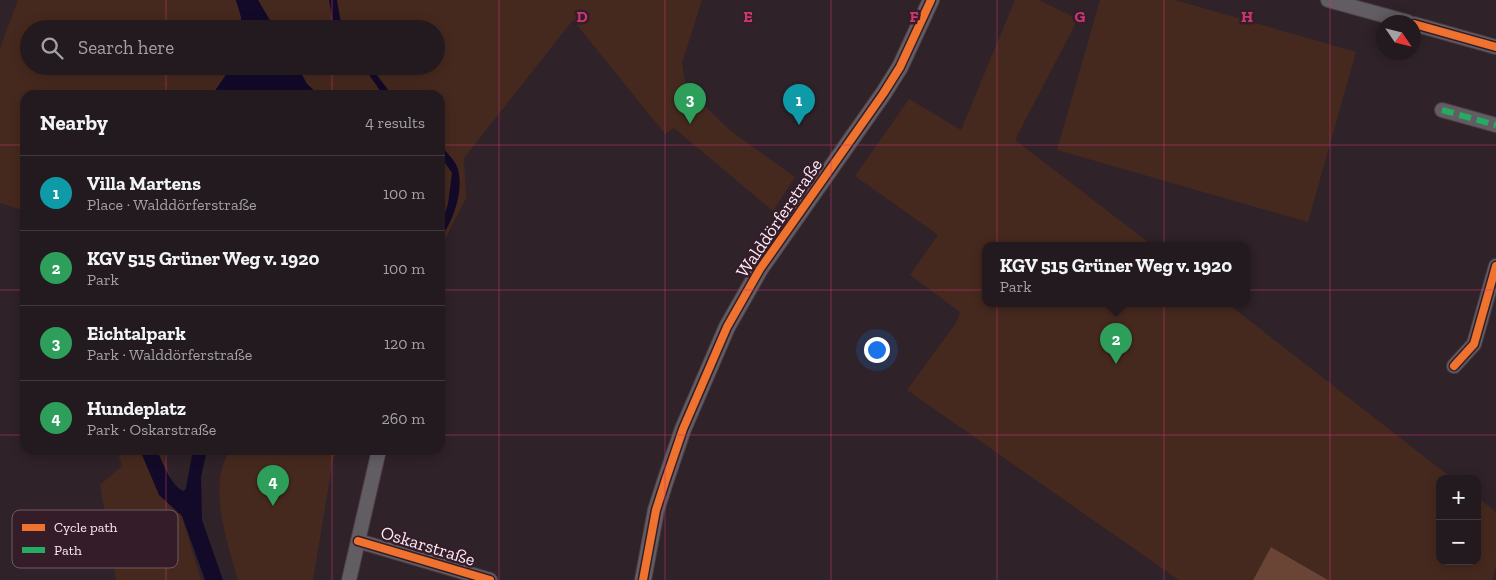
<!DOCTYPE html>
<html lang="en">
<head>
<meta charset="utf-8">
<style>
  body { margin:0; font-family:"Zilla Slab",serif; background:#2f272c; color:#f1f3f6 }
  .controls { position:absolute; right:15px; bottom:15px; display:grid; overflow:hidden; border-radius:10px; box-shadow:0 2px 12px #0003 }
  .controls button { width:45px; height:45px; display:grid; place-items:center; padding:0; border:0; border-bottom:1px solid #40383d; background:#231a1f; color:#f1f3f6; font:25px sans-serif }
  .compass { position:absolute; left:1376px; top:15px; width:45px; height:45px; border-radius:50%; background:#231a1f; box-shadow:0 2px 12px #0003; rotate:125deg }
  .you { position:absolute; left:876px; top:349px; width:18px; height:18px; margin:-12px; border:4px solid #fff; border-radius:50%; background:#1a73e8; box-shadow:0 0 0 8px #1a73e833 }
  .badge { display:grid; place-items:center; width:32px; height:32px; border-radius:50%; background:#db2777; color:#fff; font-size:16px; font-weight:700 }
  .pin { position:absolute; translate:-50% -41px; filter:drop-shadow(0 1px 2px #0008) }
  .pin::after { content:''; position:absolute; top:26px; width:18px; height:15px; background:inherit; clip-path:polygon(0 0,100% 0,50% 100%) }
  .popup { position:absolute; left:982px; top:242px; width:268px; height:65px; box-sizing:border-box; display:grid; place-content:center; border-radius:10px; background:#231a1f; filter:drop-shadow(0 1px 4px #0005); font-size:16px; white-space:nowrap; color:#a3a1a4 }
  .popup b { font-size:19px; color:#f1f3f6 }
  .popup::after { content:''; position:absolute; left:50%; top:100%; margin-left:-10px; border:10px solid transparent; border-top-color:#231a1f }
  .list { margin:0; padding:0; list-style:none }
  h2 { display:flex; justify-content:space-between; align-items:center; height:65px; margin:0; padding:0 20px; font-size:21px }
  h2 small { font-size:16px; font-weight:400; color:#a3a1a4 }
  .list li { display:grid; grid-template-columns:32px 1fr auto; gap:15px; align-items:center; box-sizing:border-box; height:75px; padding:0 20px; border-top:1px solid #40383d }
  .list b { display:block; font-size:19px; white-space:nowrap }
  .list p { margin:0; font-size:16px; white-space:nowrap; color:#a3a1a4 }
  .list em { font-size:16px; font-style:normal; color:#a3a1a4 }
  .icon { flex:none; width:28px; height:28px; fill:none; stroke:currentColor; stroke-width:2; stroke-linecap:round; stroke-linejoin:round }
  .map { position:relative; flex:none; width:1496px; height:580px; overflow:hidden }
  .search { position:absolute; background:#231a1f; box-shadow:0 2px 12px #0003; left:20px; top:20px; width:425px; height:55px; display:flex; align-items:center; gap:12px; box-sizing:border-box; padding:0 18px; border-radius:28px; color:#a3a1a4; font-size:19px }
  .panel { position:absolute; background:#231a1f; box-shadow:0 2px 12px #0003; left:20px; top:90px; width:425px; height:365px; border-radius:15px }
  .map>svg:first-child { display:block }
</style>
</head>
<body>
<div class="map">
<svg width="1496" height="580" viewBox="0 0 1496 580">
  <rect width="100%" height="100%" fill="#2f2229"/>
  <g fill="#46291e">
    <polygon points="18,0 236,0 241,17 241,29 29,29 29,66 232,66 212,95 25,95 25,211 0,203 0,48"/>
    <polygon points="258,0 702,0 682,63 686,88 732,132 795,177 773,211 674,128 665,134 573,20 464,158 466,198 445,239 440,245 440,95 319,95 307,84 297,66 436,66 436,29 275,29"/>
    <polygon points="1015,0 1039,0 1078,19 1015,140 1152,245 986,245 986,303 1227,303 1453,479 1440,479 1440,561 1477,561 1477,497 1496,512 1496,567 1492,580 1328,580 1271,547 1253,580 1179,580 907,390 956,323 960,312 910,275 938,235 855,176 909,99 961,130"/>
    <polygon points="1100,0 1175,0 1356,52 1308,222 1057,150"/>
    <polygon points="117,450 162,450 201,580 116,580 100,485 122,466"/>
    <path d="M 229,450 L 338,450 L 333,460 L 313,580 L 238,580 C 228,546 215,508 221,472 C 223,465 226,457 229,450 Z"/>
  </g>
  <polygon fill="#6a4434" points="1271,547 1328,580 1253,580"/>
  <g fill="#130a29">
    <polygon points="236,0 258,0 275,29 241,29 241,17"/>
    <polygon points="329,0 337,0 340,18 344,29 334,29"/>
    <polygon points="232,66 297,66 307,84 319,95 212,95"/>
    <polygon points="363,66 370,66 392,95 383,95"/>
    <path d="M 440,144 C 445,151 456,161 458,169 C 464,192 453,221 440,239 L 440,228 L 448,204 L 452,173 L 440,156 Z"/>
    <path d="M 140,450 L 157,450 C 162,461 172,488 184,491 L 186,488 L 193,450 L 207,450 L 201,477 L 202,520 L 223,580 L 205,580 L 182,516 L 159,495 Z"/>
  </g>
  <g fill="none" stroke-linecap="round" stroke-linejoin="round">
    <defs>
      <g id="minor">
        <polyline points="1328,0 1408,22"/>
        <polyline points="1414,24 1496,47"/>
        <polyline points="1442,110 1496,125"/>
        <polyline points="1454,366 1474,344 1496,266"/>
        <polyline points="358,541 490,580"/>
        <polyline points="349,580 379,450"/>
      </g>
      <polyline id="tertiary" points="643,580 656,510 666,479 683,429 727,327 760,269 883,94 900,67 931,0"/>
    </defs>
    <use href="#minor" stroke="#4b3f45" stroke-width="16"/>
    <use href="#tertiary" stroke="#4b3f45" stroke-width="18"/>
    <use href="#minor" stroke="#625d63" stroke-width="14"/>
    <use href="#tertiary" stroke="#625d63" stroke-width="16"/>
    <polyline stroke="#26ab63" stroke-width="6" stroke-dasharray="12 6" stroke-linecap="butt" points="1442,110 1496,125"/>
    <defs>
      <g id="cycleway">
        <polyline points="1414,24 1496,47"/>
        <polyline points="1454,366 1474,344 1496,266"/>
        <polyline points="358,541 490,580"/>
        <polyline points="643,580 656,510 666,479 683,429 727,327 760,269 883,94 900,67 931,0"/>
      </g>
    </defs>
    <use href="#cycleway" stroke="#341d29" stroke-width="11"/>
    <use href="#cycleway" stroke="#ef722f" stroke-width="8"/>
  </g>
  <path fill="none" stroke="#ca3872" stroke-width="1" stroke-opacity="0.55" d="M 166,0 L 166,29M 332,0 L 332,29M 499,0 L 499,580M 665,0 L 665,580M 831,0 L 831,580M 997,0 L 997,580M 1164,0 L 1164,580M 1330,0 L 1330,580M 166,66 L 166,95M 332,66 L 332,95M 0,145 L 25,145M 440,145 L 1496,145M 0,290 L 25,290M 440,290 L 1496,290M 0,435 L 25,435M 440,435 L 1496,435M 166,450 L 166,580M 332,450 L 332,580"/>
  <g text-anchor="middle" stroke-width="5" stroke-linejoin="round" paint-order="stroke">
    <g font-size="18" fill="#faeaf2" stroke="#341d29">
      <text transform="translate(779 218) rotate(-56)" y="6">Walddörferstraße</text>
      <text transform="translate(428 546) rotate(17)" y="6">Oskarstraße</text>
    </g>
  </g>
  <rect x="12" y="510" width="166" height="58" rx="8" fill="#341d29" stroke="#6f5a65" stroke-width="1"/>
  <rect x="22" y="524" width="23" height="7" fill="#ef722f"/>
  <rect x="22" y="547" width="23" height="6" fill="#26ab63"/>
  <g font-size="14" fill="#faeaf2">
    <text x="54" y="532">Cycle path</text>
    <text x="54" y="555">Path</text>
  </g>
  <g font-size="16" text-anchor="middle" font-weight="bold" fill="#ca3872" stroke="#341d29" stroke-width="5" stroke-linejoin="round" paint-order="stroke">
    <text x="582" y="22">D</text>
    <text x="748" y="22">E</text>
    <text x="914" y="22">F</text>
    <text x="1080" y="22">G</text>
    <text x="1247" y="22">H</text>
  </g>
</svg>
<div class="controls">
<button>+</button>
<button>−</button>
</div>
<svg class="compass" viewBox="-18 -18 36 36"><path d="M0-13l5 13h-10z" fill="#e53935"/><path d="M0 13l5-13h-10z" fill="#a3a1a4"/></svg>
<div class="you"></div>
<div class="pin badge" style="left:799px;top:125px;background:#0f9aa8">1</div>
<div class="pin badge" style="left:1116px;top:364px;background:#2e9e5b">2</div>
<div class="popup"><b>KGV 515 Grüner Weg v. 1920</b>Park</div>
<div class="pin badge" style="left:690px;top:124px;background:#2e9e5b">3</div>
<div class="pin badge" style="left:273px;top:506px;background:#2e9e5b">4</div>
<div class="search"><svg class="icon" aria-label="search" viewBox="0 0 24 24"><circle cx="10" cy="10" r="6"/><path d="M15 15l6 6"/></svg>Search here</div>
<section class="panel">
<h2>Nearby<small>4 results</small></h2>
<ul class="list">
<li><span class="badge" style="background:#0f9aa8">1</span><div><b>Villa Martens</b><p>Place · Walddörferstraße</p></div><em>100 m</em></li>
<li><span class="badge" style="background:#2e9e5b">2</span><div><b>KGV 515 Grüner Weg v. 1920</b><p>Park</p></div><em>100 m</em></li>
<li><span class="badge" style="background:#2e9e5b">3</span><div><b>Eichtalpark</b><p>Park · Walddörferstraße</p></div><em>120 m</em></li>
<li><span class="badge" style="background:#2e9e5b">4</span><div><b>Hundeplatz</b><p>Park · Oskarstraße</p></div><em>260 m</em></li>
</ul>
</section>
</div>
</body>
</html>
